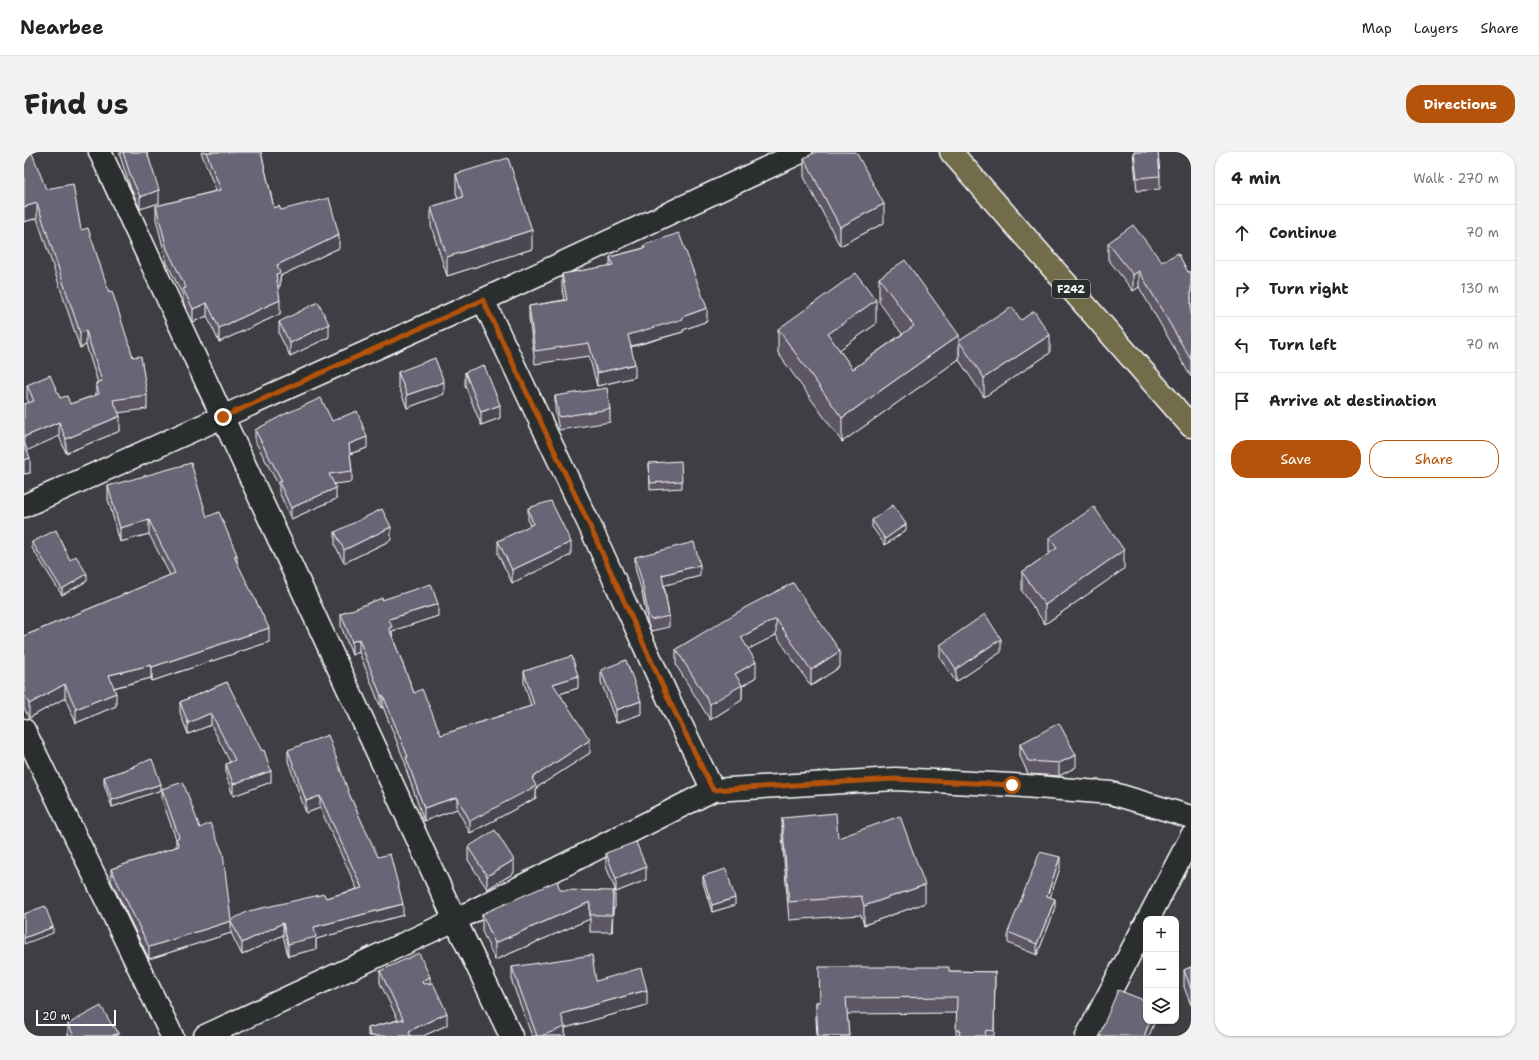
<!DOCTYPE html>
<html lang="en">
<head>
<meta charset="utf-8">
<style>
  body { margin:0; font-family:"Shantell Sans",sans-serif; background:#f2f2f2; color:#222 }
  .controls { position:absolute; right:12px; bottom:12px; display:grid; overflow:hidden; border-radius:8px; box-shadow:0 1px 3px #0004 }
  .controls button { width:36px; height:36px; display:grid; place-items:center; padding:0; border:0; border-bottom:1px solid #e0e0e0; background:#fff; color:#222; font:20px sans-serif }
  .scale { position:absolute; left:12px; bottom:10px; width:80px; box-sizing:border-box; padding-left:4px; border:2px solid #fff; border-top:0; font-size:11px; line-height:14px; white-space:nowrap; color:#fff; -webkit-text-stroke:3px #2a2d2e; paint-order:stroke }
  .stop { position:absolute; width:12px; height:12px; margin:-9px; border:3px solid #b45309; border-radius:50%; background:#fff }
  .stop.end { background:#b45309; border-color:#fff; box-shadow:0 1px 4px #0008 }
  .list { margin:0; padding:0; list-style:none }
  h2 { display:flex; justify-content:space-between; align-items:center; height:52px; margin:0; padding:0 16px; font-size:17px }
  h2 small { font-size:13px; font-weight:400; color:#767676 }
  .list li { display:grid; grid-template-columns:26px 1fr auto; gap:12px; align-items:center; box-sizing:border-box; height:56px; padding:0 16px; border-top:1px solid #e0e0e0 }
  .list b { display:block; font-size:15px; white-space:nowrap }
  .list em { font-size:13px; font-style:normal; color:#767676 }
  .actions { display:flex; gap:8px; padding:12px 16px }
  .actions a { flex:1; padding:9px 0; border:1px solid #b45309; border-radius:16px; text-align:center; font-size:14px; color:#b45309 }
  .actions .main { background:#b45309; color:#fff }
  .icon { flex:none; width:22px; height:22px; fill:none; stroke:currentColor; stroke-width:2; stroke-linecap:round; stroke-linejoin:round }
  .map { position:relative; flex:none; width:1167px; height:884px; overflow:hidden; border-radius:16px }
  header { display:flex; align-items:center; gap:24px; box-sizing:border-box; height:56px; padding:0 20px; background:#fff; border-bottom:1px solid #e0e0e0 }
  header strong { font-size:19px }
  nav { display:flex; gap:22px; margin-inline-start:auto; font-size:14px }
  .intro { display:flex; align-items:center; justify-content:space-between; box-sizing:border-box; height:96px; padding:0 24px }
  h1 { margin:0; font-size:28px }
  .button { padding:10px 18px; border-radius:16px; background:#b45309; color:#fff; font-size:14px; font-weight:700 }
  main { display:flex; gap:24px; padding:0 24px }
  aside { flex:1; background:#fff; border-radius:16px; box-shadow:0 1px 3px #0004 }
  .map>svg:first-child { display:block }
</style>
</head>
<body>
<header>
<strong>Nearbee</strong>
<nav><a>Map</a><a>Layers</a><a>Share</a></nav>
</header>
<div class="intro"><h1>Find us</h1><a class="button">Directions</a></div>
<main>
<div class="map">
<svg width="1167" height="884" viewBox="0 0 1167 884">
  <rect width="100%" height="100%" fill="#3e3e44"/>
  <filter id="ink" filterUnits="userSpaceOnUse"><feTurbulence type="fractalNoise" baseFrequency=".025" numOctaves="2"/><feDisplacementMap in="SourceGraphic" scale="8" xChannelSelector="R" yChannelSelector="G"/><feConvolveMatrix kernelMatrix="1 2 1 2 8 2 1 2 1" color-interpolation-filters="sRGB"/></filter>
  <g filter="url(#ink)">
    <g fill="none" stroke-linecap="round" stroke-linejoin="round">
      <defs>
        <g id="minor">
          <polyline points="76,0 431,768 487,884"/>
          <polyline points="459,148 565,372 645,548 689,638"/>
          <polyline points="0,354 459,148 777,0"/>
          <polyline points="0,578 148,884"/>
          <polyline points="1124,767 1167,685"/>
          <polyline points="181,884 431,768 689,638 871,627 988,633 1087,641 1167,665"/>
          <polyline points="1063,884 1122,771"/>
        </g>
        <polyline id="primary" points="927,0 1167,274"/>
      </defs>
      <use href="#minor" stroke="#fff" stroke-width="25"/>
      <use href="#primary" stroke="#fff" stroke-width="25"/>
      <use href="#minor" stroke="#2a2d2e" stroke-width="22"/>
      <use href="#primary" stroke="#726c4b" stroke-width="22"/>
    </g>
    <g fill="#5c5765" stroke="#fff">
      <polygon points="96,0 123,0 135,51 116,57 106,34 96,4"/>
      <polygon points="177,0 237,0 250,56 257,58 315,96 256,124 256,134 254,135 256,162 195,190 183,164 169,170 159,150 159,144 143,111 132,67 132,54 192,39"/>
      <polygon points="1109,0 1134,0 1136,24 1136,37 1113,39"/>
      <polygon points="780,6 860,71 816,94 780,25"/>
      <polygon points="432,22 508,97 423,124 407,74 407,55 434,47 432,41"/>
      <polygon points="22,37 57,78 85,140 123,243 123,257 94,261 96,279 42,301 35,284 3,298 6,321 0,322 5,251 3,247 3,233 36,246 46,252 72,243 72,231 74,231 62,193 56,196 13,66 0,70"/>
      <polygon points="1084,91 1164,120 1167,120 1167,225 1115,135 1109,139 1084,107"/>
      <polygon points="620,93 683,169 659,178 659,180 607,195 611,225 573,234 565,204 511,212 505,166 505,154 540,148 538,135 538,122 586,114 586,105 620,96"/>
      <polygon points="855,126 935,207 818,290 754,201 754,177 852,172 815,198 829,217 878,182 855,150"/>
      <polygon points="997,168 1026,201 960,245 935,208 935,189"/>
      <polygon points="255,170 305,185 266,204 255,182"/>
      <polygon points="374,220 420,242 383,256 374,233"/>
      <polygon points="441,220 476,266 457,273 441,233"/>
      <polygon points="531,244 586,257 586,270 535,278 531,257"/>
      <polygon points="308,269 343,296 326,302 328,319 328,330 310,332 312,347 267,367 255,340 255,334 231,289 231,278"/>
      <polygon points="625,311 658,329 658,336 626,338"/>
      <polygon points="84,334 183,365 213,412 245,490 128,529 127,526 90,536 92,554 52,571 41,546 5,566 0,556 0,484 146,423 125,382 96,390 84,347"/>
      <polygon points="504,356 547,403 488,431 474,402 474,389 506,374 504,369"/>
      <polygon points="848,368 882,378 861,393 848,375"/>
      <polygon points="311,380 367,388 320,411 311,393"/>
      <polygon points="1025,386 1100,417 1021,472 998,439 998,420 1025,402"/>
      <polygon points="8,390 46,408 63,429 38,443 8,396"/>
      <polygon points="611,405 676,424 640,433 645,464 645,475 627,479 624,472 618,440 611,416"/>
      <polygon points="769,431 816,515 787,534 752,483 724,497 732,525 718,534 718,548 686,568 652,513 652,497"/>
      <polygon points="358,448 414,464 368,479 368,484 390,541 417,583 507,554 500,531 500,519 554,536 536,542 566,601 512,636 512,646 446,681 433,657 400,669 382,617 382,613 359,555 357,556 335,500 328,503 317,474 317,462"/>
      <polygon points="916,493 977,500 932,530 916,506"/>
      <polygon points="577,518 617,562 592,571 577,530"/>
      <polygon points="203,530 247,630 209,644 202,623 202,612 206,610 187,573 164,582 156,561 156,550"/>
      <polygon points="996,592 1052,615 1035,624 1004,622 996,604"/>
      <polygon points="264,598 326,644 379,763 292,787 292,797 264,804 259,783 218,803 207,781 125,807 87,729 87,717 152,695 152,687 138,648 138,637 207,768 302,746 333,737 296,656 282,661 264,609"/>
      <polygon points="109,614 137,638 88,655 80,632 80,625 109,615"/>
      <polygon points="758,666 814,686 901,751 840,773 837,763 765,768 758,684"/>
      <polygon points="444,695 490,721 463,737 444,708"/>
      <polygon points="582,701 622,728 592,740 582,714"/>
      <polygon points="1036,716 1026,745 1031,758 1013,803 984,791 984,780"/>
      <polygon points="679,724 711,753 688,760 679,731"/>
      <polygon points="536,738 591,756 589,757 588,780 566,780 566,767 471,808 458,779 458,762"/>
      <polygon points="488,815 572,829 623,853 541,876 541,884 508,884 488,830"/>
      <polygon points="1167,815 1167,853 1160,835 1160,818"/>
      <polygon points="356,819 406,831 423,873 399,884 344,884 344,876 374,868 356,831"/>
      <polygon points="925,819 971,820 970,884 932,884 933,861 823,862 825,884 793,884 792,867 792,850 795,850"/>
      <polygon points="44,872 94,884 44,884"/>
    </g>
    <g fill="#4b4753" stroke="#fff">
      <polygon points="135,38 135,51 116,57 116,45"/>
      <polygon points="13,51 13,66 0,70 0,55"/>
      <polygon points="860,52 860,71 816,94 816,75"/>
      <polygon points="508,78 508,97 423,124 423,105"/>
      <polygon points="315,83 315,96 256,124 256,134 252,136 252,122 253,113"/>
      <polygon points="1115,119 1115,135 1109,139 1109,123"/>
      <polygon points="256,148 256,162 195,190 195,176"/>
      <polygon points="852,148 852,172 804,206 804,182"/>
      <polygon points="183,151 183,164 169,170 169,157"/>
      <polygon points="683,156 683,169 659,178 659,180 604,195 604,183 658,165"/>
      <polygon points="305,172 305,185 266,204 266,191"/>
      <polygon points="62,179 62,193 56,196 56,181"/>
      <polygon points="935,183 935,207 818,290 818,266"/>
      <polygon points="1026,183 1026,201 960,245 960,226"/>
      <polygon points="611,212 611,225 573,234 573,221"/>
      <polygon points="420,230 420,242 383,256 383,243"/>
      <polygon points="476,253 476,266 457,273 457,260"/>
      <polygon points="96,264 96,279 42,301 42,287"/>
      <polygon points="35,270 35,284 0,300 0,285"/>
      <polygon points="343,285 343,296 325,302 325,292"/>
      <polygon points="6,306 6,321 0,322 0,308"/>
      <polygon points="312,336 312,347 267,367 267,356"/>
      <polygon points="125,368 125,382 96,390 96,376"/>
      <polygon points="882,372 882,378 861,393 861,387"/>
      <polygon points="367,375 367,388 320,411 320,398"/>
      <polygon points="547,390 547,403 488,431 488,418"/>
      <polygon points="1100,398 1100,417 1021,472 1021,453"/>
      <polygon points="213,403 213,416 210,404"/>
      <polygon points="676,413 676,424 638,434 638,423"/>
      <polygon points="63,422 63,429 38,443 38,437"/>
      <polygon points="414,452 414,464 368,479 368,487 365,488 365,467"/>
      <polygon points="752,467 752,483 717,501 717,485"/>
      <polygon points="245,476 245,490 128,529 128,515"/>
      <polygon points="335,487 335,500 328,503 328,490"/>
      <polygon points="977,487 977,500 932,530 932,517"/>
      <polygon points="816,499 816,515 787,534 787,518"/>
      <polygon points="732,510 732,525 718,534 718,548 686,568 686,552 711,522"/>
      <polygon points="127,513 127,526 85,537 85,523"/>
      <polygon points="554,524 554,536 529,544 529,532"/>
      <polygon points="41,532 41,546 5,566 5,552"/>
      <polygon points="92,541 92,554 52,571 52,557"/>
      <polygon points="359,543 359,555 357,556 357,544"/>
      <polygon points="617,549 617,562 592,571 592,558"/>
      <polygon points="187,561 187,573 164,582 164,571"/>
      <polygon points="566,588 566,601 512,636 512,646 446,681 446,669 508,626"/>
      <polygon points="1052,603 1052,615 1035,624 1035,611"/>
      <polygon points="247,619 247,630 209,644 209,632"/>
      <polygon points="137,632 137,638 88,655 88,648"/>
      <polygon points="296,644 296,656 282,661 282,649"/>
      <polygon points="433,645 433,657 400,669 400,656"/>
      <polygon points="1036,705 1036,716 1023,755 1023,744"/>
      <polygon points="490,708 490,721 463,737 463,724"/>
      <polygon points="622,715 622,728 592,740 592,727"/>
      <polygon points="901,733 901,751 840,773 840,754"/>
      <polygon points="591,739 591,756 589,757 588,780 589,740"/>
      <polygon points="711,746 711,753 688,760 688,753"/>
      <polygon points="1031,747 1031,758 1013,803 1013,792"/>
      <polygon points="566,750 566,767 471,808 471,791"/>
      <polygon points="379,752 379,763 292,787 292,797 264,804 264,792 290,775"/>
      <polygon points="207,769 207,781 125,807 125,795"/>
      <polygon points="259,771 259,783 218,803 218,791"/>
      <polygon points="29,775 29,781 0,792 0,786"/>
      <polygon points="406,825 406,837 398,840 398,829"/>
      <polygon points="623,838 623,853 541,876 541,884 517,884 537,862"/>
      <polygon points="423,861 423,873 399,884 385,884 385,879"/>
      <polygon points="1126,869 1131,869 1125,884 1120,884"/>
      <polygon points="94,881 94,884 88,884"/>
    </g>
    <g fill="#6b6576" stroke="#fff">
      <polygon points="99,0 123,0 135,38 116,45 106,22"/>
      <polygon points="182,0 237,0 250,56 255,54 257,58 305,46 315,83 253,113 256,121 252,122 256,148 195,176 183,151 169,157 159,137 162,136 143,97 132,54 197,38"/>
      <polygon points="792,0 832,0 860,52 816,75 780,6"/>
      <polygon points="1110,0 1134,0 1136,24 1113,26"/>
      <polygon points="8,1 22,37 49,32 57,78 64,76 85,140 88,139 109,205 117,204 123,243 89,248 96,264 42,287 35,270 0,285 0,252 10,249 3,233 26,223 36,246 43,244 46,252 75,242 72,231 78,229 62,179 56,181 13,51 0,55 0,4"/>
      <polygon points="484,6 508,78 423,105 407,55 439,45 432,22"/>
      <polygon points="1109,73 1138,110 1154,101 1164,120 1167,120 1167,208 1115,119 1109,123 1084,91"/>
      <polygon points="655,81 683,156 658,165 659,167 604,183 611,212 573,221 565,191 511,199 505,154 543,148 538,122 589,113 586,105 621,96 620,93"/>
      <polygon points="881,108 935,183 818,266 754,177 832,121 852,148 804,182 829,217 890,174 855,126"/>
      <polygon points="294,150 305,172 266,191 255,170"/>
      <polygon points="988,155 997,168 1010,159 1026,183 960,226 935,189"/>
      <polygon points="411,206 420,230 383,243 374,220"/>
      <polygon points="460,213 476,253 457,260 441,220"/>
      <polygon points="583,236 586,257 535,265 531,244"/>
      <polygon points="297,246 308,269 333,259 343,285 325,292 328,319 305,322 312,336 267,356 255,330 258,329 231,278 259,263"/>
      <polygon points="0,289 6,306 0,308"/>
      <polygon points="657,309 658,329 626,331 625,311"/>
      <polygon points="167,311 183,365 195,360 213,403 210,404 245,476 128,515 127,513 85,523 92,541 52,557 41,532 5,552 0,542 0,484 151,421 125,368 96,376 84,334"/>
      <polygon points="527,349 547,390 488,418 474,389 509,372 504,356"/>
      <polygon points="869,353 882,372 861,387 848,368"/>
      <polygon points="1070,355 1100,398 1021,453 998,420 1033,396 1025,386"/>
      <polygon points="358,357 367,375 320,398 311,380"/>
      <polygon points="32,378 46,408 52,404 63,422 38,437 8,390"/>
      <polygon points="670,390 676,413 638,423 645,464 627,468 624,462 618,429 611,405"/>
      <polygon points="769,431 816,499 787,518 752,467 717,485 732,510 711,522 718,533 686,552 652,497 724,454"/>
      <polygon points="407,432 414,452 365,467 368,475 365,476 390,541 398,537 417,583 510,553 500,519 548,504 554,524 529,532 566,588 508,626 512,634 446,669 433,645 400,656 382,605 384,605 359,543 357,544 335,487 328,490 317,462 358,446 358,448"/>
      <polygon points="961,462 977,487 932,517 916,493"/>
      <polygon points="602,508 617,549 592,558 577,518"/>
      <polygon points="203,530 238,599 240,598 247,619 209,632 202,612 211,608 187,561 164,571 156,550"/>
      <polygon points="1035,571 1052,603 1035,611 1004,609 996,592"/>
      <polygon points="304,583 326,644 354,705 366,702 379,752 290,775 292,785 264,792 259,771 218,791 207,769 125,795 87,717 155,694 152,687 155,685 138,637 159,630 176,676 186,671 199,701 207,768 225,759 300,742 302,746 338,736 296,644 282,649 264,598"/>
      <polygon points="128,607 137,632 88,648 80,625 110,615 109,614"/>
      <polygon points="812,661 814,686 876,664 901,733 840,754 837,744 765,750 758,666"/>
      <polygon points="471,678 490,708 463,724 444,695"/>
      <polygon points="612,690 622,715 592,727 582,701"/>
      <polygon points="1016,700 1036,705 1023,744 1031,747 1013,792 984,780"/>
      <polygon points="702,717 711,746 688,753 679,724"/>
      <polygon points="533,729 536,738 591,739 589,740 588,763 566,763 566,750 471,791 458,762"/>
      <polygon points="21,754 29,775 0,786 0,762"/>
      <polygon points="395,801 406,825 398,829 399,832 409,831 423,861 385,879 387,884 346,884 344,876 379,867 380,869 356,819"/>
      <polygon points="568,803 572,829 617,816 623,838 537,862 541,875 517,884 513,884 488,815"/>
      <polygon points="795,815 925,815 925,819 971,820 970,879 962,878 961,884 935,884 936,878 932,878 933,845 822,846 825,884 794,884 792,850 796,850"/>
      <polygon points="1167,815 1167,837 1160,818"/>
      <polygon points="1094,838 1122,849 1122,869 1126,869 1120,884 1075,884"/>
      <polygon points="77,854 89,875 91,875 94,881 88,884 50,884 44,872"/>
    </g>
  </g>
  <g fill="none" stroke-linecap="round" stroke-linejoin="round" filter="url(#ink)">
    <polyline stroke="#b45309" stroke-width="5" points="199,265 459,148 565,372 645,548 689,638 871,627 988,633"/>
  </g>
  <g text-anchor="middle" stroke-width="3" stroke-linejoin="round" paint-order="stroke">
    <rect fill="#2a2d2e" stroke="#bfc0c0" stroke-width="1" x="1028" y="128" width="38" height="18" rx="3"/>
    <g font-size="11" font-weight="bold" fill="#fff">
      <text x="1047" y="141">F242</text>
    </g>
  </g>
</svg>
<div class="controls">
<button>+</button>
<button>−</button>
<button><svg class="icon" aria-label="layers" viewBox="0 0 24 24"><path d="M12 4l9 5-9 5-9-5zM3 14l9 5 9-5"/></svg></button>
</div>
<div class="scale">20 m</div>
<div class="stop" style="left:988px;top:633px"></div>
<div class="stop end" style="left:199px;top:265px"></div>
</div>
<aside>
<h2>4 min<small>Walk · 270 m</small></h2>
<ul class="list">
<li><svg class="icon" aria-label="ahead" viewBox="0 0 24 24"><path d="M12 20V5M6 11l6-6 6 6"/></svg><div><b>Continue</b></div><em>70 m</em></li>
<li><svg class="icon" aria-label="right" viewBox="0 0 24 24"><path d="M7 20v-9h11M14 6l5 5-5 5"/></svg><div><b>Turn right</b></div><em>130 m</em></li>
<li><svg class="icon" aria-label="left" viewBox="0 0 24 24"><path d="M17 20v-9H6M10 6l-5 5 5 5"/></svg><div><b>Turn left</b></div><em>70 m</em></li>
<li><svg class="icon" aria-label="arrive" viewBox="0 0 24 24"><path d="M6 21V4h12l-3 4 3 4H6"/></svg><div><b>Arrive at destination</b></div></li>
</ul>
<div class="actions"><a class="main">Save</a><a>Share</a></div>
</aside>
</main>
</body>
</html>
